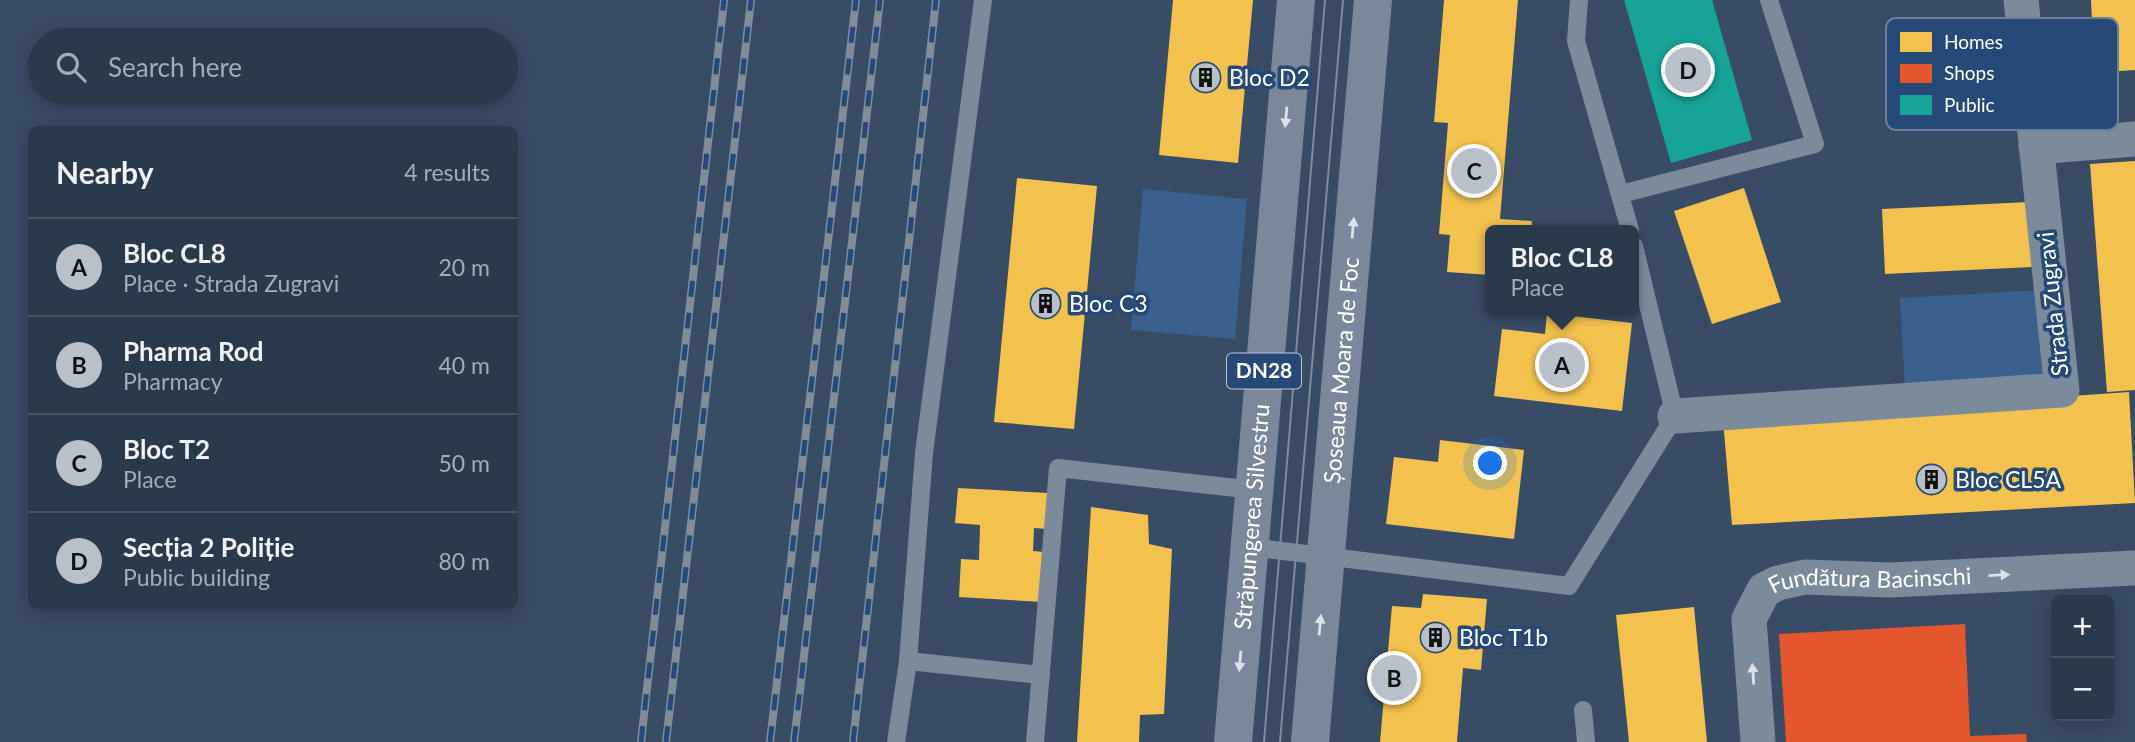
<!DOCTYPE html>
<html lang="en">
<head>
<meta charset="utf-8">
<style>
  body { margin:0; font-family:Lato,sans-serif; background:#324053; color:#f1f3f6 }
  .controls { position:absolute; right:21px; bottom:21px; display:grid; overflow:hidden; border-radius:10px; box-shadow:0 4px 18px #0003 }
  .controls button { width:63px; height:63px; display:grid; place-items:center; padding:0; border:0; border-bottom:2px solid #465364; background:#2a394c; color:#f1f3f6; font:35px sans-serif }
  .you { position:absolute; left:1491px; top:464px; width:24px; height:24px; margin:-18px; border:5px solid #fff; border-radius:50%; background:#1a73e8; box-shadow:0 0 0 10px #1a73e833 }
  .badge { display:grid; place-items:center; width:46px; height:46px; border-radius:50%; background:#b9c0c9; color:#111; font-size:23px; font-weight:700 }
  .pin { position:absolute; translate:-50% -50%; border:4px solid #fff; box-shadow:0 2px 7px #0006 }
  .popup { position:absolute; left:1485px; top:225px; width:154px; height:91px; box-sizing:border-box; display:grid; place-content:center; border-radius:10px; background:#2a394c; filter:drop-shadow(0 2px 5px #0005); font-size:23px; white-space:nowrap; color:#a5acb5 }
  .popup b { font-size:26px; color:#f1f3f6 }
  .popup::after { content:''; position:absolute; left:50%; top:100%; margin-left:-14px; border:14px solid transparent; border-top-color:#2a394c }
  .list { margin:0; padding:0; list-style:none }
  h2 { display:flex; justify-content:space-between; align-items:center; height:91px; margin:0; padding:0 28px; font-size:30px }
  h2 small { font-size:23px; font-weight:400; color:#a5acb5 }
  .list li { display:grid; grid-template-columns:46px 1fr auto; gap:21px; align-items:center; box-sizing:border-box; height:98px; padding:0 28px; border-top:2px solid #465364 }
  .list b { display:block; font-size:26px; white-space:nowrap }
  .list p { margin:0; font-size:23px; white-space:nowrap; color:#a5acb5 }
  .list em { font-size:23px; font-style:normal; color:#a5acb5 }
  .icon { flex:none; width:38px; height:38px; fill:none; stroke:currentColor; stroke-width:2; stroke-linecap:round; stroke-linejoin:round }
  .map { position:relative; flex:none; width:2135px; height:742px; overflow:hidden }
  .search { position:absolute; background:#2a394c; box-shadow:0 4px 18px #0003; left:28px; top:28px; width:490px; height:77px; display:flex; align-items:center; gap:18px; box-sizing:border-box; padding:0 24px; border-radius:38px; color:#a5acb5; font-size:26px }
  .panel { position:absolute; background:#2a394c; box-shadow:0 4px 18px #0003; left:28px; top:126px; width:490px; height:483px; border-radius:10px }
  .map>svg:first-child { display:block }
</style>
</head>
<body>
<div class="map">
<svg width="2135" height="742" viewBox="0 0 2135 742">
  <rect width="100%" height="100%" fill="#384c65"/>
  <g fill="#3a608e">
    <polygon points="1143,189 1247,199 1235,339 1131,330"/>
    <polygon points="2042,290 2047,380 1905,388 1900,298"/>
  </g>
  <g fill="#f2c14e">
    <polygon points="1173,0 1253,0 1238,163 1159,155"/>
    <polygon points="1444,0 1518,0 1500,219 1532,221 1531,230 1490,230 1490,275 1447,272 1450,235 1439,234 1448,123 1434,122"/>
    <polygon points="2091,0 2135,0 2135,70 2075,74 2072,23 2092,22"/>
    <polygon points="2135,161 2135,390 2107,392 2090,164"/>
    <polygon points="1017,178 1097,186 1074,429 994,422"/>
    <polygon points="1744,188 1781,302 1712,324 1674,211"/>
    <polygon points="2029,202 2032,267 1885,274 1882,209"/>
    <polygon points="1547,313 1632,323 1622,411 1494,396 1502,329 1545,334"/>
    <polygon points="2129,392 2135,503 1732,525 1723,420"/>
    <polygon points="1440,440 1524,450 1514,539 1386,524 1394,457 1438,462"/>
    <polygon points="958,488 1049,493 1047,529 1034,528 1033,551 1044,552 1042,602 959,597 961,559 979,560 980,525 955,523"/>
    <polygon points="1091,507 1148,515 1149,544 1172,549 1164,714 1140,715 1139,742 1077,742"/>
    <polygon points="1423,594 1487,599 1481,670 1463,668 1457,742 1380,742 1392,606 1421,608"/>
    <polygon points="1694,607 1707,742 1629,742 1616,615"/>
  </g>
  <polygon fill="#e4572e" points="1965,624 1970,736 2026,734 2027,742 1786,742 1779,634"/>
  <polygon fill="#17a398" points="1624,0 1712,0 1752,140 1671,163"/>
  <g fill="none" stroke-linecap="round" stroke-linejoin="round">
    <g stroke="#7c8b9c" stroke-width="18">
      <polyline points="1579,0 1576,41 1630,230"/>
      <polyline points="1621,194 1815,144 1769,0"/>
      <polyline points="1250,547 1569,586 1675,416 1634,246"/>
      <polyline points="908,661 1041,675"/>
      <polyline points="1583,710 1586,742"/>
      <polyline points="896,742 908,661 924,453 983,0"/>
      <polyline points="1035,742 1058,468 1254,490"/>
    </g>
    <g stroke="#7c8b9c" stroke-width="35">
      <polyline points="2036,147 2135,139"/>
      <polyline points="1675,416 2062,390 2021,0"/>
      <path id="s1" d="M 1758,742 L 1749,619 L 1764,590 L 1778,583 L 1805,577 L 1890,580 L 2135,568"/>
    </g>
    <g stroke="#7b889b" stroke-width="38">
      <path id="s2" d="M 1233,742 L 1296,0"/>
      <path id="s3" d="M 1310,742 L 1373,0"/>
    </g>
    <g stroke="#7e8c9c" stroke-width="2">
      <polyline points="1264,742 1325,0"/>
      <polyline points="1280,742 1343,0"/>
    </g>
    <defs>
      <g id="rail">
        <polyline points="641,742 724,0"/>
        <polyline points="666,742 751,0"/>
        <polyline points="770,742 856,0"/>
        <polyline points="794,742 880,0"/>
        <polyline points="853,742 936,0"/>
      </g>
    </defs>
    <use href="#rail" stroke="#7e8c9c" stroke-width="8"/>
    <use href="#rail" stroke="#264977" stroke-width="5" stroke-dasharray="16" stroke-linecap="butt"/>
  </g>
  <defs><path id="oneway-solid" d="M-6-.8H1V-3.2L6.5 0L1 3.2V.8H-6Z" transform="scale(1.75)"/></defs>
  <g fill="#dee1e6">
    <use href="#oneway-solid" transform="translate(1286 117) rotate(95)"/>
    <use href="#oneway-solid" transform="translate(1353 228) rotate(-85)"/>
    <use href="#oneway-solid" transform="translate(1320 625) rotate(-85)"/>
    <use href="#oneway-solid" transform="translate(1240 661) rotate(95)"/>
  </g>
  <g fill="#dee2e6">
    <use href="#oneway-solid" transform="translate(1999 575) rotate(-3)"/>
    <use href="#oneway-solid" transform="translate(1753 674) rotate(-94)"/>
  </g>
  <defs>
    <symbol id="building-disc" viewBox="-11 -11 22 22"><circle r="9.5" fill="#b9c0c9" stroke="#264977"/><path d="M-4-6H4V6H1V3H-1V6H-4ZM-2.5-4.3h1.7v1.8h-1.7ZM.8-4.3h1.7v1.8H.8ZM-2.5-1h1.7V.8h-1.7ZM.8-1h1.7V.8H.8Z" fill="#111"/></symbol>
  </defs>
  <g fill-rule="evenodd">
    <use href="#building-disc" x="1188" y="60" width="35" height="35"/>
    <use href="#building-disc" x="1028" y="286" width="35" height="35"/>
    <use href="#building-disc" x="1914" y="462" width="35" height="35"/>
    <use href="#building-disc" x="1418" y="620" width="35" height="35"/>
  </g>
  <g text-anchor="middle" stroke-width="7" stroke-linejoin="round" paint-order="stroke">
    <rect fill="#264977" stroke="#bec8d6" stroke-width="2" x="1227" y="353.5" width="74" height="35" rx="5"/>
    <g font-size="21" font-weight="bold" fill="#fff">
      <text x="1264" y="378">DN28</text>
    </g>
    <g font-size="23" fill="#fff" stroke="#264977" text-anchor="start">
      <text x="1229" y="86">Bloc D2</text>
      <text x="1069" y="312">Bloc C3</text>
      <text x="1955" y="488">Bloc CL5A</text>
      <text x="1459" y="646">Bloc T1b</text>
    </g>
    <g font-size="23" fill="#fff" stroke="#264977">
      <text transform="translate(2053 304) rotate(-96)" y="8">Strada Zugravi</text>
      <text dy="8" stroke="none"><textPath href="#s3" startOffset="373">Șoseaua Moara de Foc</textPath></text>
      <text dy="8" stroke="none"><textPath href="#s2" startOffset="226">Străpungerea Silvestru</textPath></text>
      <text dy="8" stroke="none"><textPath href="#s1" startOffset="264">Fundătura Bacinschi</textPath></text>
    </g>
  </g>
  <rect x="1886" y="18" width="232" height="112" rx="10" fill="#264977" stroke="#6780a0" stroke-width="2"/>
  <rect x="1900" y="32" width="32" height="20" fill="#f2c14e"/>
  <rect x="1900" y="64" width="32" height="19" fill="#e4572e"/>
  <rect x="1900" y="95" width="32" height="20" fill="#17a398"/>
  <g font-size="19" fill="#fff">
    <text x="1944" y="49">Homes</text>
    <text x="1944" y="80">Shops</text>
    <text x="1944" y="112">Public</text>
  </g>
</svg>
<div class="controls">
<button>+</button>
<button>−</button>
</div>
<div class="you"></div>
<div class="pin badge" style="left:1562px;top:365px">A</div>
<div class="popup"><b>Bloc CL8</b>Place</div>
<div class="pin badge" style="left:1394px;top:678px">B</div>
<div class="pin badge" style="left:1474px;top:171px">C</div>
<div class="pin badge" style="left:1688px;top:70px">D</div>
<div class="search"><svg class="icon" aria-label="search" viewBox="0 0 24 24"><circle cx="10" cy="10" r="6"/><path d="M15 15l6 6"/></svg>Search here</div>
<section class="panel">
<h2>Nearby<small>4 results</small></h2>
<ul class="list">
<li><span class="badge">A</span><div><b>Bloc CL8</b><p>Place · Strada Zugravi</p></div><em>20 m</em></li>
<li><span class="badge">B</span><div><b>Pharma Rod</b><p>Pharmacy</p></div><em>40 m</em></li>
<li><span class="badge">C</span><div><b>Bloc T2</b><p>Place</p></div><em>50 m</em></li>
<li><span class="badge">D</span><div><b>Secția 2 Poliție</b><p>Public building</p></div><em>80 m</em></li>
</ul>
</section>
</div>
</body>
</html>
